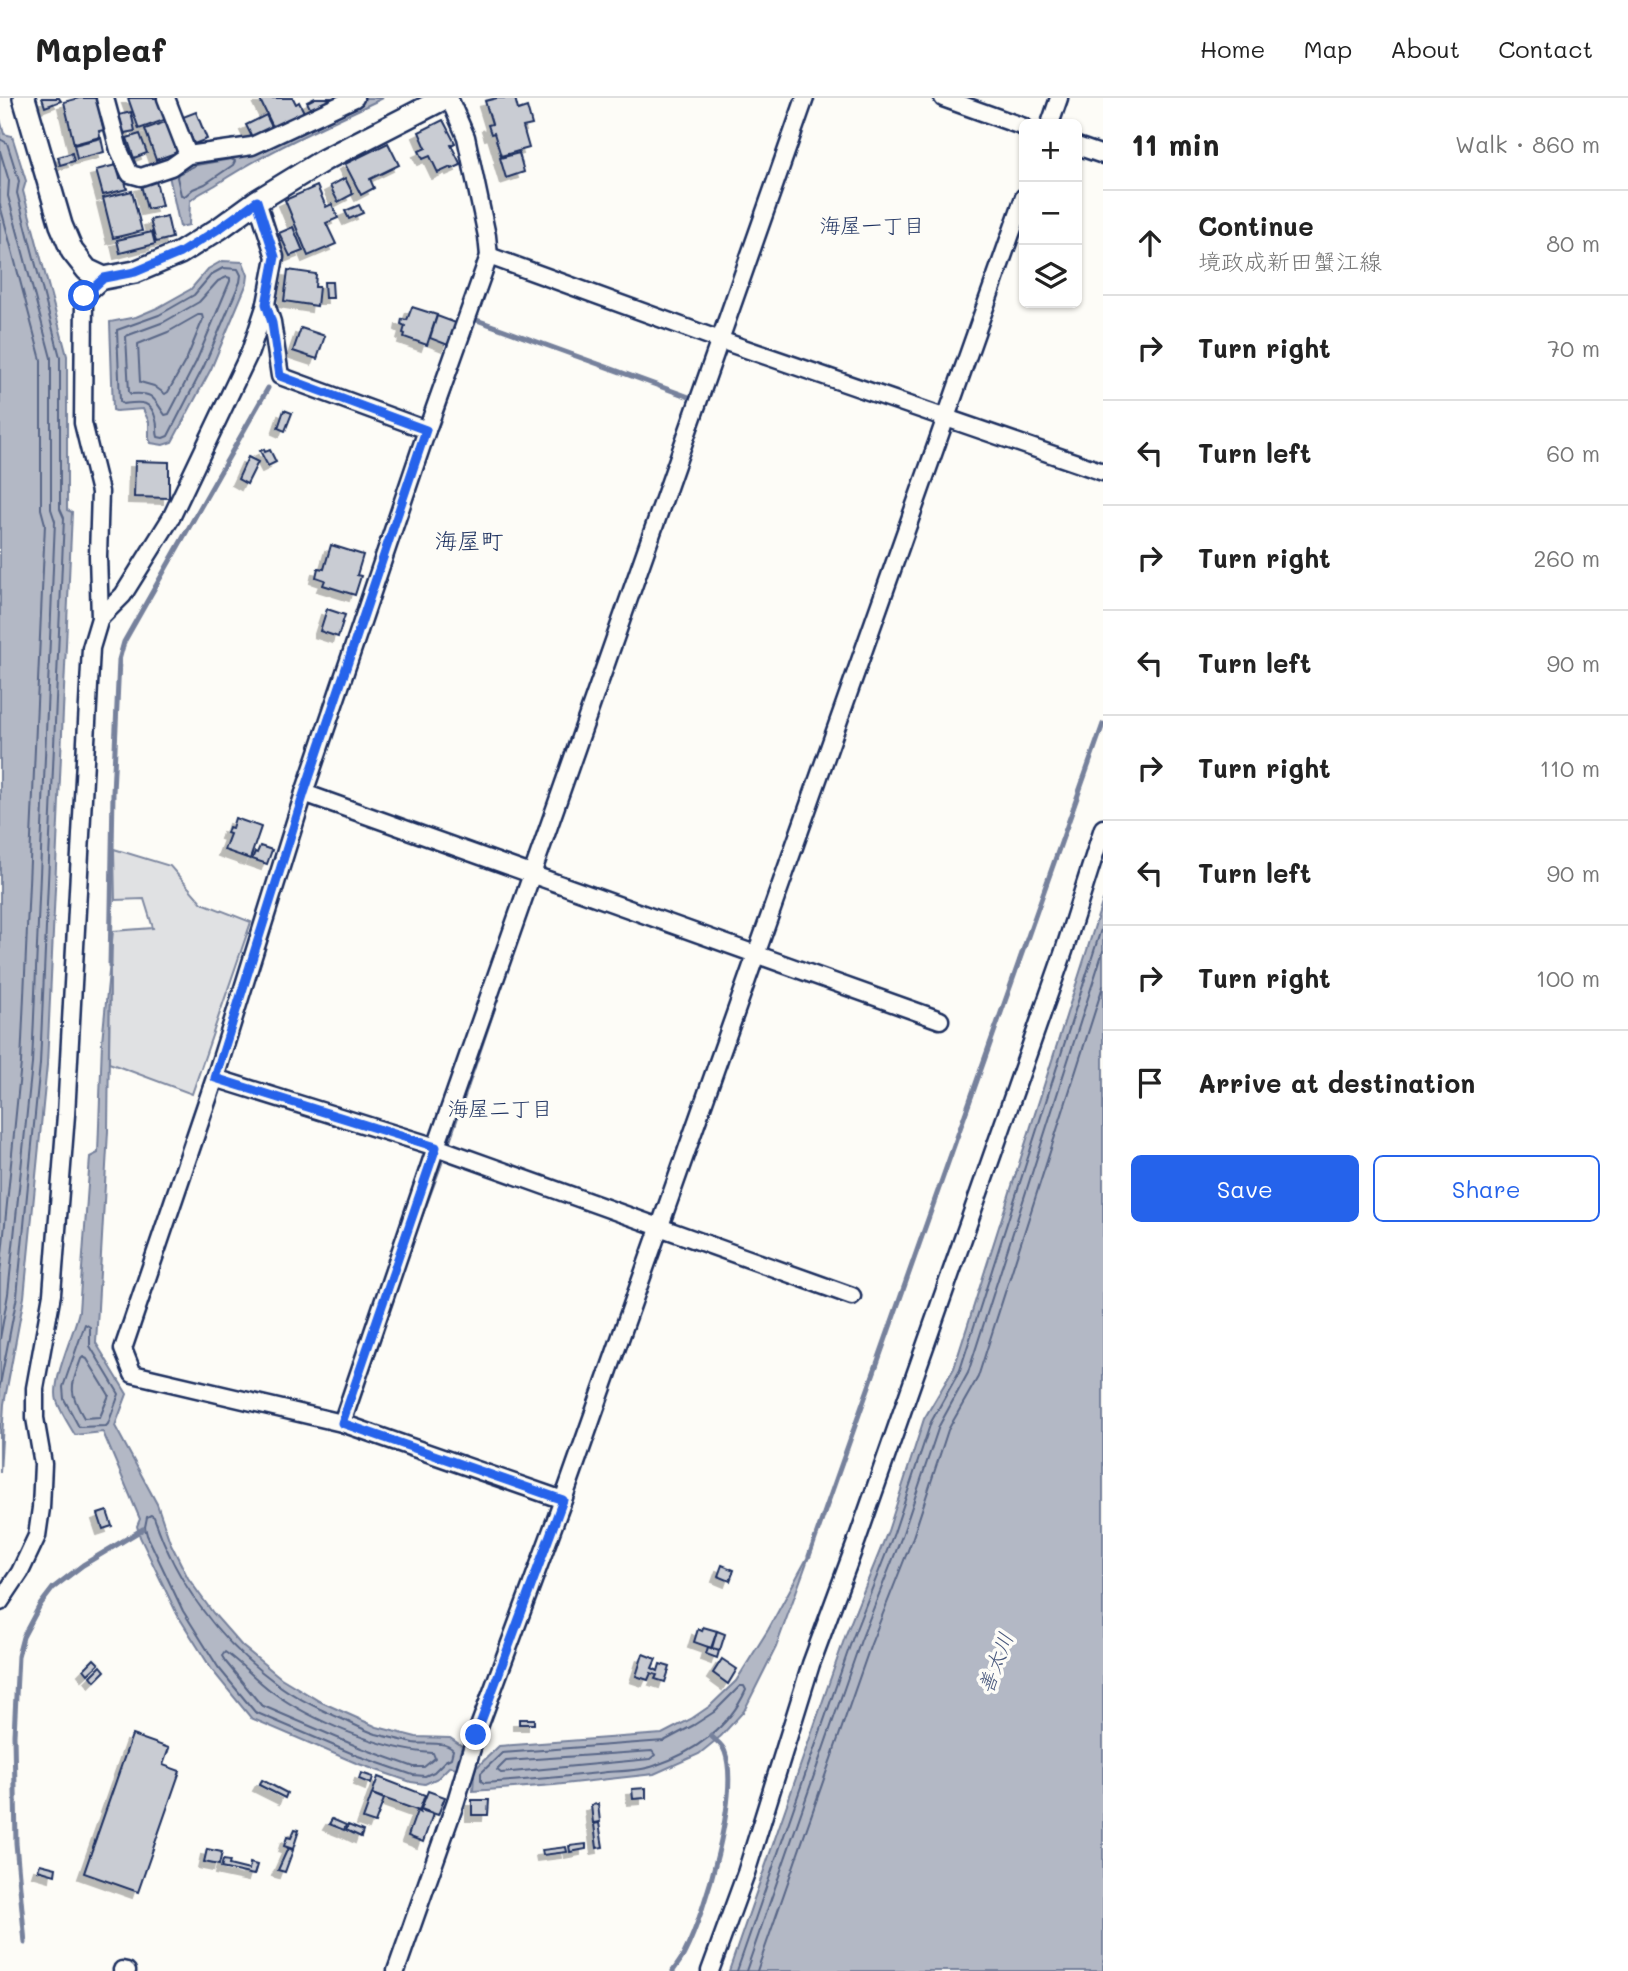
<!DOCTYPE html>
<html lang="en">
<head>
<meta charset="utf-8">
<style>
  body { margin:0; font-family:Mali,"Klee One",sans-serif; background:#f6f6f6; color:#222 }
  .controls { position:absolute; right:21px; top:21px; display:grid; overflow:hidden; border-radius:10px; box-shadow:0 2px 5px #0004 }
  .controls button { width:63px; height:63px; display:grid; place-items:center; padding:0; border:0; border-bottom:2px solid #e0e0e0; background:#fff; color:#222; font:35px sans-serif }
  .stop { position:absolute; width:21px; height:21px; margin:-16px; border:5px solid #2563eb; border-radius:50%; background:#fff }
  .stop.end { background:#2563eb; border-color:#fff; box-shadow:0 2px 7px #0008 }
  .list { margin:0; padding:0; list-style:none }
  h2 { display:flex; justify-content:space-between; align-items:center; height:91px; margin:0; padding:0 28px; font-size:30px }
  h2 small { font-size:23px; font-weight:400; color:#767676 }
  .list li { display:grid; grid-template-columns:46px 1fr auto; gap:21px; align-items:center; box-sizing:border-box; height:105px; padding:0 28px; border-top:2px solid #e0e0e0 }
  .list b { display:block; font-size:26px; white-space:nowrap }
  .list p { margin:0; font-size:23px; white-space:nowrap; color:#767676 }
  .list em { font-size:23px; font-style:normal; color:#767676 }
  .actions { display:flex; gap:14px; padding:21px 28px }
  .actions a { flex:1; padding:16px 0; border:2px solid #2563eb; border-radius:10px; text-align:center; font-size:24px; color:#2563eb }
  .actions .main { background:#2563eb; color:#fff }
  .icon { flex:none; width:38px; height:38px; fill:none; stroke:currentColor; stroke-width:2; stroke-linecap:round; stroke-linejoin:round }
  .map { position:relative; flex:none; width:1103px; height:1873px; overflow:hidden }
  header { display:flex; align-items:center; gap:42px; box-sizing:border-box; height:98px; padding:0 35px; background:#fff; border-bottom:2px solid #e0e0e0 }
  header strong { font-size:33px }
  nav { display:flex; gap:38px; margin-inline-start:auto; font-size:24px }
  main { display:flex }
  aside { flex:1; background:#fff }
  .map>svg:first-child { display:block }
</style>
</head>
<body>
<header>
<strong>Mapleaf</strong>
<nav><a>Home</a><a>Map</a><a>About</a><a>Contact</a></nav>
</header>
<main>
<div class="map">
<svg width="1103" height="1873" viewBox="0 0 1103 1873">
  <defs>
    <filter id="shadow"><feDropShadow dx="-6" dy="6" stdDeviation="0" flood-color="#0004"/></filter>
  </defs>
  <rect width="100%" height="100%" fill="#fdfcf7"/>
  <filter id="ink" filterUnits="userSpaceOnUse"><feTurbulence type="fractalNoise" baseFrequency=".0143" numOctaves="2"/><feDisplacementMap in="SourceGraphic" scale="14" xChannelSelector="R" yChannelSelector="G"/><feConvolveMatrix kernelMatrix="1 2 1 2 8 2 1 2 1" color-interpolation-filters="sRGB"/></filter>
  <g filter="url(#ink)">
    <polygon fill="#e0e1e3" stroke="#7e88a0" stroke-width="2" points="114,751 170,768 202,805 251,824 192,996 109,965 110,864 113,833 153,830 144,801 115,802"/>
    <g fill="#b3b8c5" stroke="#76819c" stroke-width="2">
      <path d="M 359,0 L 383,0 C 327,27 269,52 217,86 C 208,92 198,95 190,103 L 189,127 L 180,129 L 168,73 L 194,60 L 253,50 Z"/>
      <polygon points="0,21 4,36 12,38 26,83 23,93 67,258 67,412 72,414 47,967 24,1199 4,1306 0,1375"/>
      <polygon points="222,163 243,164 248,177 247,185 211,271 172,344 163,347 151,345 149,341 149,324 143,311 116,313 113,312 110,224 136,219 157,210 191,191 208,171"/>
      <polygon points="1103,802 1103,1873 729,1873 846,1536 888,1433 924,1321 954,1270"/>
      <path d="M 110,864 L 108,1033 L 96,1245 L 127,1296 L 115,1328 L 157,1406 L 170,1444 L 188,1480 L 213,1515 L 242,1548 L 281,1580 L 319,1603 L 377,1629 L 416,1639 L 450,1640 L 462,1648 L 457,1665 L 475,1671 L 499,1648 L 662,1636 L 691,1621 L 710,1608 L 736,1583 L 768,1532 L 811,1453 L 776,1549 L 744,1613 L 721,1638 L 699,1656 L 654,1676 L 554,1687 L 473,1693 L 474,1677 L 450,1668 L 438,1680 L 425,1686 L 411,1684 L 356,1665 L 251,1620 L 212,1572 L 177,1516 L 140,1439 L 137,1428 L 140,1421 L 103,1334 L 75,1337 C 69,1327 61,1315 57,1303 C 51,1282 74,1237 79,1213 L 90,1059 L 98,1055 L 102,944 Z"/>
    </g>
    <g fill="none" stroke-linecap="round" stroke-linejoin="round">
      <g stroke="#586687" stroke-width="2">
        <polyline points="0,41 7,45 19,83 17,95 60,259 60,411 64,420 40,966 17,1198 0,1287"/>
        <polyline points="0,53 9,83 8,98 51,260 51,411 55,423 32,966 8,1196 0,1241"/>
        <polygon points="231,61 235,63 233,67 205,86 193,91 185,98 181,97 177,79 178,76 196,67"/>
        <polyline points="0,107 41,262 41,411 45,426 21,965 0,1176"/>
        <path d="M 223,170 L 238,171 L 241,177 L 240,184 L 204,268 L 168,338 L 163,340 L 158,339 C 156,333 158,328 156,322 C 151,301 140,304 123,306 L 120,303 L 117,232 L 159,217 L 194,197 L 212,176 Z"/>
        <path d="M 227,179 L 230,180 L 230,183 L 196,264 L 169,316 L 165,317 C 153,300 154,294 131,296 L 129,294 L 126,238 L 164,224 L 199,204 L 218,183 Z"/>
        <polygon points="198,217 202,217 203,221 187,260 168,294 165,296 154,288 140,284 138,246 168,234"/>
        <polygon points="85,1226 90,1229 90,1248 119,1296 108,1326 106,1328 79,1329 64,1301 63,1289"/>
        <path d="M 83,1259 L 87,1261 L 109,1297 L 100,1319 L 84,1320 C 68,1293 71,1289 81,1261 Z"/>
        <path d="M 151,1417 L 154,1419 C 177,1486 219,1543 276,1585 C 295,1600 319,1611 342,1621 C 353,1626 364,1632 376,1636 C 388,1639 401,1642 413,1645 C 425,1647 444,1642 453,1652 L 451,1660 L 445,1663 L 434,1674 L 425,1678 L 413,1677 L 358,1658 L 255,1614 L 218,1569 L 183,1513 L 147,1437 L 145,1429 L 147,1419 Z"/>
        <path d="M 225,1554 C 241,1565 255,1581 271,1593 C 312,1623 382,1652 433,1655 L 435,1660 L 424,1669 L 414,1669 L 361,1650 L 261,1607 L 225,1563 L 222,1558 Z"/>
        <path d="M 740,1588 L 744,1588 L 746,1592 C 729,1630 693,1655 654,1668 C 640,1673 622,1673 607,1674 C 566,1679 525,1682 484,1685 L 481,1683 L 481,1675 L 502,1655 L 664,1643 L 694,1627 L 714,1614 Z"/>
        <polygon points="652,1653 655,1657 650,1661 501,1675 497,1672 506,1663"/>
        <polyline points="737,1873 853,1539 894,1435 931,1324 960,1272 1103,825"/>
        <polyline points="746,1873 861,1542 902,1438 939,1328 968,1275 1103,853"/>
        <polyline points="757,1873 871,1546 912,1442 948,1332 978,1279 1103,888"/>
      </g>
      <g stroke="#76819c" stroke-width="5">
        <polyline points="473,224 474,221 692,300"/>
        <polyline points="436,332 455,276"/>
        <polyline points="110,868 113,695 119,562 124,544 268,290"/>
        <polyline points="447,1047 494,909"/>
        <polyline points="419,1123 441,1064"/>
        <polyline points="809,1458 1103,626"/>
        <polyline points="25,1845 16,1745 14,1637 18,1558 23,1539 40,1507 53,1490 83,1467 143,1431"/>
        <path d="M 673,1873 C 677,1867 682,1861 685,1854 C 705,1815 740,1695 725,1654 C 723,1647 716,1643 711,1638"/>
      </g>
    </g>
    <g fill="#c9ccd3" stroke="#1b2f5e" stroke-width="2" filter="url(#shadow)">
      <polygon points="42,0 59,0 61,3 45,9"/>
      <polygon points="79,0 96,0 104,32 99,33 100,39 74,46 64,4"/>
      <polygon points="128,0 159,0 167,21 139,31"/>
      <polygon points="259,0 293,0 296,6 299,4 305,16 274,31"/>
      <polygon points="315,0 341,0 312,14 307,4"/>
      <polygon points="497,0 515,0 518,12 527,9 532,27 523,29 529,50 501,58 494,35 491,36 488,27 492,26 485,3"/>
      <polygon points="131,14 135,33 124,35 119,17"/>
      <polygon points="196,14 207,41 194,46 183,19"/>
      <polygon points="266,17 273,31 253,41 246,27"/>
      <polygon points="443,22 455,45 451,47 461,67 452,71 451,69 438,75 430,58 423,61 419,53 426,50 419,34"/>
      <polygon points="168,23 178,54 156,62 145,31"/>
      <polygon points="140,36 147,55 134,60 127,40"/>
      <polygon points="101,40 104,54 77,61 74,47"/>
      <polygon points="388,45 399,67 370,81 374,90 361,97 345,66"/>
      <polygon points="72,55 74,63 60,67 58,59"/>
      <polygon points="519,55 524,74 506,80 500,60"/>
      <polygon points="116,67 120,80 124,79 127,91 103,97 96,72"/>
      <polygon points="345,80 353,96 338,104 330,88"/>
      <polygon points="156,83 162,108 147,111 141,87"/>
      <polygon points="317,88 326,109 332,106 338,120 326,125 336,146 308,158 285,102"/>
      <polygon points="132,93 142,133 113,140 103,100"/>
      <polygon points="359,107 363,115 349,121 345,113"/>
      <polygon points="167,118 172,140 156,144 150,122"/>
      <polygon points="293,129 303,153 290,158 279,135"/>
      <polygon points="152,134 155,146 120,155 117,142"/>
      <polygon points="288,172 316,176 315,189 319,189 317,208 284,203"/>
      <polygon points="324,184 332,184 333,200 325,200"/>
      <polygon points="412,209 437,217 427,247 404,239 405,236 403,235 405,228 401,226 402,221 407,222"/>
      <polygon points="437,218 456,225 448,247 430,240"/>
      <polygon points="301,230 325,238 317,261 293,253"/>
      <polygon points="284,312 292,315 285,333 278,330"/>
      <polygon points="264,351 265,354 270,352 276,364 268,368 260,353"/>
      <polygon points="248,359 258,364 247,386 238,381"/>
      <polygon points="135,363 169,364 169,400 134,399"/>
      <polygon points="331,447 363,457 357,477 361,478 355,497 323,487 325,482 316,479 318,470 324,471"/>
      <polygon points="327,511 345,517 338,539 320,533"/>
      <polygon points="235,720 261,729 250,761 224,752 230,736 227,735 229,729 232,730"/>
      <polygon points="260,748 272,752 267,766 252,761 255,754 257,755"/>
      <polygon points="107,1413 112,1428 103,1431 98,1416"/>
      <polygon points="722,1467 734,1472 730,1483 718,1478"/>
      <polygon points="703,1529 717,1533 711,1550 694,1544 698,1531 702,1533"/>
      <polygon points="717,1533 725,1536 720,1552 712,1550"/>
      <polygon points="708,1549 719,1553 717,1560 706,1556"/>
      <polygon points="643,1556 656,1561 652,1570 658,1573 660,1566 670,1569 665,1584 655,1581 657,1577 651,1575 648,1582 636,1578"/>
      <polygon points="94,1561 99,1566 88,1576 84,1571"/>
      <polygon points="722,1561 737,1571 728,1586 713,1575"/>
      <polygon points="101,1568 105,1573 95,1583 91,1578"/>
      <rect x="519" y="1621" width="15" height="5"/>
      <polygon points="132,1637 169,1650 163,1667 180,1673 138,1794 84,1775"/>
      <polygon points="361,1675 373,1679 371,1686 359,1681"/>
      <polygon points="378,1679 425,1697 419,1713 372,1696"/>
      <polygon points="262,1682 287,1695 285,1700 259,1687"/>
      <polygon points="646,1690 646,1700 633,1701 632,1691"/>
      <polygon points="428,1693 445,1699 438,1717 421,1711"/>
      <polygon points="372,1696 384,1701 375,1725 363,1721"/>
      <polygon points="472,1702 489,1702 488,1717 472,1717"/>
      <polygon points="598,1706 600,1724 593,1725 591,1707"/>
      <polygon points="421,1712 433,1716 423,1744 408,1738 417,1713 420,1715"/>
      <polygon points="332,1721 346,1727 344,1732 329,1726"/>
      <polygon points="599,1725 603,1749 597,1750 594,1726"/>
      <polygon points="348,1727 363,1733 361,1739 346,1732"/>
      <polygon points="295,1731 299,1732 293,1751 284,1748 287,1739 291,1740"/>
      <polygon points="586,1746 586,1751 570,1754 569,1748"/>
      <polygon points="566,1749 567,1754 543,1757 542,1752"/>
      <polygon points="288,1750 293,1752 285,1774 278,1772"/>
      <polygon points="207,1751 222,1754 219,1767 204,1764"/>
      <polygon points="223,1762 230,1763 229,1767 249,1772 250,1765 257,1767 254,1777 221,1770"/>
      <polygon points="40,1766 56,1770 55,1777 38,1772"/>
    </g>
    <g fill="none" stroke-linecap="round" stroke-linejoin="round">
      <defs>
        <g id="street">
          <polyline points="105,0 119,52 130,76 141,79 171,69 188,57 252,48 355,0"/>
          <polyline points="166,0 188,57"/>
          <polyline points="449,0 466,39 487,138 489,158 427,332 304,695 215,980 123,1251 133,1276 342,1325 563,1402"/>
          <polyline points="943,0 1024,29"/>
          <polyline points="1050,26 1059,0"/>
          <polyline points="1077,48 1103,57"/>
          <polyline points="489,158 720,242 1103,374"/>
          <polyline points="266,206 272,224 280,278 427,332"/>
          <polyline points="100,520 123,497 171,420 250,254 266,206 275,159 257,103"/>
          <polyline points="304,695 940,922"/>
          <polyline points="215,980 436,1049 852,1198"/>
          <polyline points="342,1325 436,1049 805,0"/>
          <polyline points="0,1504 20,1474 37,1438 41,1410 43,1366 35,1320 35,1290 52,1196 66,1017 91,550 100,520 98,458 100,394 83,325 84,198 104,180"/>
          <polyline points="122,1872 127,1873"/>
          <polyline points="396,1873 456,1703 476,1637 563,1402 1024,99"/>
          <polyline points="710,1873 746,1775 811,1566 857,1442 1064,853 1103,730"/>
        </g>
        <polyline id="secondary" points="24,0 61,127 72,153 87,172 104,180 135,174 180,155 220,130 257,103 324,62 445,0"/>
      </defs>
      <use href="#street" stroke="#1b2f5e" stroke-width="21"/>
      <use href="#secondary" stroke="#1b2f5e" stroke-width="26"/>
      <use href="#street" stroke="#fdfcf7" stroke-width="16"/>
      <use href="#secondary" stroke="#fdfcf7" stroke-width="21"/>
    </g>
  </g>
  <g fill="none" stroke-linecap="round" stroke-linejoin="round" filter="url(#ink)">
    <polyline stroke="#2563eb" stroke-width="9" points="84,198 104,180 135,174 180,155 220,130 257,103 275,159 266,206 272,225 280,278 426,332 304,695 215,980 436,1049 342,1325 563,1402 476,1637"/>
  </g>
  <g text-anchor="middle" stroke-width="7" stroke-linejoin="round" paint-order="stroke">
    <g font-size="21" fill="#1b2f5e" stroke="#fdfcf7">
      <text x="872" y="135">海屋一丁目</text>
      <text x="500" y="1018">海屋二丁目</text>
    </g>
    <g font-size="21" font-style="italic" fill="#49587d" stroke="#fdfcf7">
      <text transform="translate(996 1565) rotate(-69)" y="7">善太川</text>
    </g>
    <g font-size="23" fill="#1b2f5e" stroke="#fdfcf7">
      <text x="469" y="451">海屋町</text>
    </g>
  </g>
</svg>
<div class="controls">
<button>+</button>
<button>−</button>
<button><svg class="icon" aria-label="layers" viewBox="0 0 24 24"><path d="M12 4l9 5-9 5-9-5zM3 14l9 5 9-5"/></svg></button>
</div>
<div class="stop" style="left:84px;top:198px"></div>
<div class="stop end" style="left:476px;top:1637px"></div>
</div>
<aside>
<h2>11 min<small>Walk · 860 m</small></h2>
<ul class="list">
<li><svg class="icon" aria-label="ahead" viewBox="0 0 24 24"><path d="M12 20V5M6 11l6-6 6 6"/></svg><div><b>Continue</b><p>境政成新田蟹江線</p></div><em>80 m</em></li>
<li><svg class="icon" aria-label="right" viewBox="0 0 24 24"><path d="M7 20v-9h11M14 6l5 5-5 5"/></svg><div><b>Turn right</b></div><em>70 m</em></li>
<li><svg class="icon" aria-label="left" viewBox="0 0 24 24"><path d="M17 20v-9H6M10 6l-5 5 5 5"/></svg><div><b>Turn left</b></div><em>60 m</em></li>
<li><svg class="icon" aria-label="right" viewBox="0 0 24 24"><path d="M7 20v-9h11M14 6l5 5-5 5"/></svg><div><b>Turn right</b></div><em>260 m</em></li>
<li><svg class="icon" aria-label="left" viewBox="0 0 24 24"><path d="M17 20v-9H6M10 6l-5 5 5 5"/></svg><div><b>Turn left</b></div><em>90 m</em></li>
<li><svg class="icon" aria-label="right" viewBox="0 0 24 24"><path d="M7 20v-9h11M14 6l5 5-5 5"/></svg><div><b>Turn right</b></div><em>110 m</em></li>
<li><svg class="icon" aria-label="left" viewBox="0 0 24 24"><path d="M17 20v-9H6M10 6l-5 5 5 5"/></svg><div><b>Turn left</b></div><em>90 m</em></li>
<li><svg class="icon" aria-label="right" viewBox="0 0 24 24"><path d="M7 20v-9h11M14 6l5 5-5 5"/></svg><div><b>Turn right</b></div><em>100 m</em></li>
<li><svg class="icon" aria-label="arrive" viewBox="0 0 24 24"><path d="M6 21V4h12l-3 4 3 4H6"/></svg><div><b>Arrive at destination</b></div></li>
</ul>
<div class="actions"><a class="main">Save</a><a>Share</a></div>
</aside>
</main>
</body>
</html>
